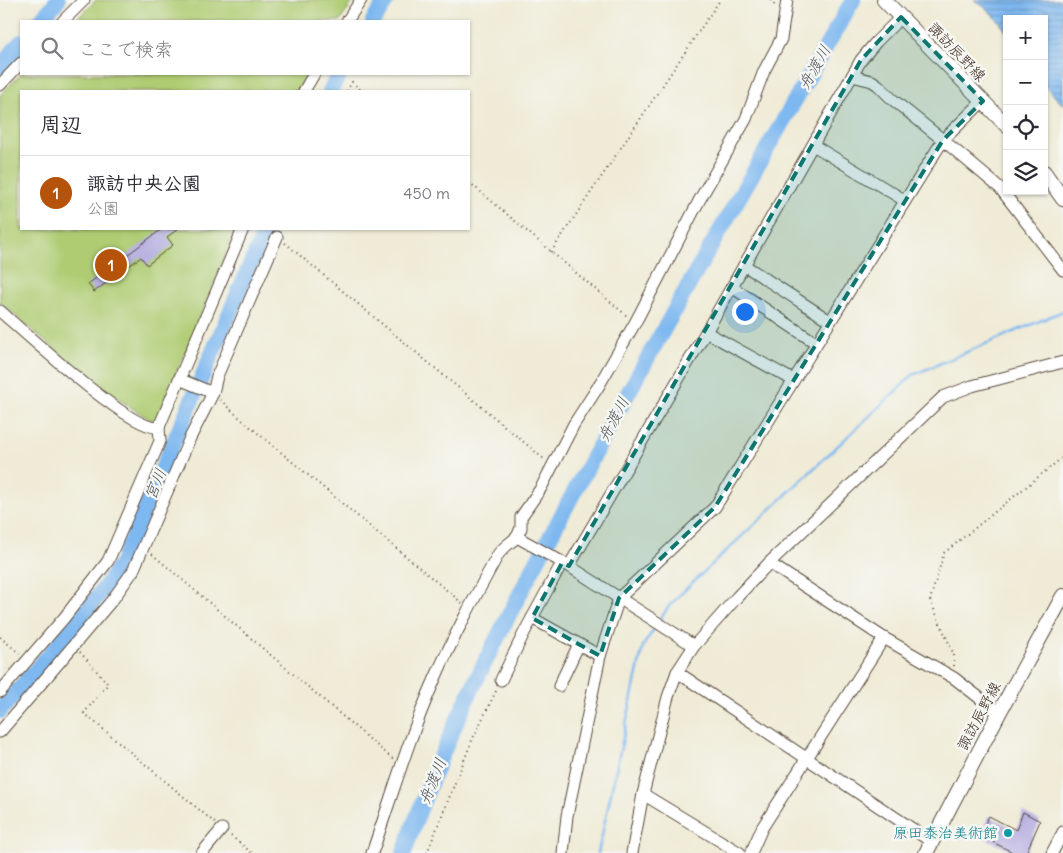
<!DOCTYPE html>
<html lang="ja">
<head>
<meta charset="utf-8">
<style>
  body { margin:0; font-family:Delius,"Klee One",sans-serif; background:#f7f7f7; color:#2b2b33 }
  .controls { position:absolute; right:15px; top:15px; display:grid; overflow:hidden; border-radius:0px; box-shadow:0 1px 4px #0004 }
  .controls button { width:45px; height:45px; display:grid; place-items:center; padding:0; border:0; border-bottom:1px solid #e1e1e2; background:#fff; color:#2b2b33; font:25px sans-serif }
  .you { position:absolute; left:744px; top:311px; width:18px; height:18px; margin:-12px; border:4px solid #fff; border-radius:50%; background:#1a73e8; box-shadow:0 0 0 8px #1a73e833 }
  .badge { display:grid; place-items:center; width:32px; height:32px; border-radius:50%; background:#b45309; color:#fff; font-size:16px; font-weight:700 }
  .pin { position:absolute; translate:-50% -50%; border:2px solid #fff; box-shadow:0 1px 5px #0006 }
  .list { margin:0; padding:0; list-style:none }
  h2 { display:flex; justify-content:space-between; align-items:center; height:65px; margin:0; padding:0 20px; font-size:21px }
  h2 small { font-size:16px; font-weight:400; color:#7c7c81 }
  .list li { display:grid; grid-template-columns:32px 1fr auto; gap:15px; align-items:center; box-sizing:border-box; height:75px; padding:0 20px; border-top:1px solid #e1e1e2 }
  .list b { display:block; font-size:19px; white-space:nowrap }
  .list p { margin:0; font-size:16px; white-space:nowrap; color:#7c7c81 }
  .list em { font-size:16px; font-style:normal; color:#7c7c81 }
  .icon { flex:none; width:28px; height:28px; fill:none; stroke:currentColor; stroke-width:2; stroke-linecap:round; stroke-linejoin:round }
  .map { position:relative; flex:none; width:1063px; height:853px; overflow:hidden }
  .search { position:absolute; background:#fff; box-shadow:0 1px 4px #0004; left:20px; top:20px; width:450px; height:55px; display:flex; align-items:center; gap:12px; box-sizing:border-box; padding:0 18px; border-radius:0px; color:#7c7c81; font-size:19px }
  .panel { position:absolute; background:#fff; box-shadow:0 1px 4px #0004; left:20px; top:90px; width:450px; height:140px; border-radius:0px }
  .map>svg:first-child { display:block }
</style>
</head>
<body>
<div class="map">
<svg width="1063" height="853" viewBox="0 0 1063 853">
  <defs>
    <pattern id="water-rules" width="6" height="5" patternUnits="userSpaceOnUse" patternTransform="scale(1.25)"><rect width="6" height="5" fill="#7eb8f0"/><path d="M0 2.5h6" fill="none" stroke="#6896c2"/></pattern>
  </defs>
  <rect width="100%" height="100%" fill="#f6f6f2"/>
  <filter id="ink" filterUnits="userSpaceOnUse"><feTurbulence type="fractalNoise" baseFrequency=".02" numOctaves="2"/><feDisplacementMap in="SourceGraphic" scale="10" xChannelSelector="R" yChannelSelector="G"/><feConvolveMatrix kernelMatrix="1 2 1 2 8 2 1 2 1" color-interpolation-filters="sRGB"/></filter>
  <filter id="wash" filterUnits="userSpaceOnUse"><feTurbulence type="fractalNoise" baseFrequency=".0096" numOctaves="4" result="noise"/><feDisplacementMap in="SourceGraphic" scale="20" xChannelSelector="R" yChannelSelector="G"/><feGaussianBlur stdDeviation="1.12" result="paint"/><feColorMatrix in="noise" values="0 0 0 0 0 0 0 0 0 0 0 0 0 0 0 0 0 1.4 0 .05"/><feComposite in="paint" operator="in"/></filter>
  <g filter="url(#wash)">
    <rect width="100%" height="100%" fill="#efebd6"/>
    <g fill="#afcc72" stroke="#757b48">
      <polygon points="96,0 354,0 340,21 75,21"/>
      <path d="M 21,74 L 307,74 L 298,91 L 21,91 L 21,229 L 237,229 L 157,419 L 151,420 C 96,387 48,344 0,302 L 0,95 Z"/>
    </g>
    <path fill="url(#water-rules)" stroke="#5c7187" d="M 974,0 L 1063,0 L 1063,105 L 1044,85 L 1044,19 L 1007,19 L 1007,33 C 998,19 989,9 974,0 Z"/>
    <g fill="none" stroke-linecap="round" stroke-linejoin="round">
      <g stroke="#7eb8f0" stroke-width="2.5">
        <polyline points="659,621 669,606 689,586 913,375 1063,311"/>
        <polyline points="598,853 643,646 656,626"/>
      </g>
      <g stroke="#7eb8f0" stroke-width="16">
        <polyline points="40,21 58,0"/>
        <polyline points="373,21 387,0"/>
        <polyline points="0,67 21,42"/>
        <polyline points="330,91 340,74"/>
        <path d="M 0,711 C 41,663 85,617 121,564 L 266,229"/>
        <path d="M 404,853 C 445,732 506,619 566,507 C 658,335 756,168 853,0"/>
      </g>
    </g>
    <g id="blocks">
      <g fill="#b8b1e1">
        <polygon points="162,229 178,229 167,237 173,245 147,265 141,257 94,292 88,284"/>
        <polygon points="1023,812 1040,821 1026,853 1014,853 979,835 989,816 1016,830"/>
      </g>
    </g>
  </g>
  <g filter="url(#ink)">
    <use href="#blocks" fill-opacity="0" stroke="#56473a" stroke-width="1"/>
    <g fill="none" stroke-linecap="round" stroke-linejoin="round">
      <defs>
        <g id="minor">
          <polyline points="901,17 876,42 861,60 852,76 872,81 878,85 892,99 943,140 983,101"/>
          <polyline points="63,21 84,0"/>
          <polyline points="347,21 361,0"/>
          <polyline points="0,85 21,63"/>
          <polyline points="304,91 314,74"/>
          <polyline points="813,145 904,200"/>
          <polyline points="744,265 830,321"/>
          <polyline points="732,287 816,343"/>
          <path d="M 0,311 C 23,331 134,434 159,427 L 243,229"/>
          <polyline points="706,332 793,380"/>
          <polyline points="179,379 213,393"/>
          <polyline points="517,537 569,566 694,646"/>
          <polyline points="769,563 884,638 954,678 999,713"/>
          <polyline points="569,566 706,332 852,76"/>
          <polyline points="532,618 600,656"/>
          <polyline points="677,672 932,842"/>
          <polyline points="501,680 525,631 562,563"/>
          <polyline points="559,686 579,644"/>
          <polyline points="0,692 64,618 108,561 160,441 159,427"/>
          <polyline points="0,732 113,599 133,571 190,438 213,393 217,376 277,237"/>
          <polyline points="643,794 740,853"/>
          <polyline points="202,853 222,829"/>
          <path d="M 372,853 C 392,796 409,737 434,681 C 453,637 476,595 499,553 L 506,546 L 517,537 L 521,528 L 521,517 L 541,488 L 574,424 L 598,387 L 635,323 L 700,199 L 746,119 L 764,71 L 781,39 L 787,0"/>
          <polyline points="563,853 567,816 600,656 619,598 715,507 943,140 1000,188 1063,270"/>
          <polyline points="632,853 643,794 668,697 677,672 694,646 737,597 769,563 943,397 972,386 1063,362"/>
          <polyline points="751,853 762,828 884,638"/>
          <polyline points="1052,853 1063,832"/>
        </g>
        <g id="major">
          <polyline points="884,0 1007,126"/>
          <polyline points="1044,172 1063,199"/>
          <polyline points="926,853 999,713 1063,596"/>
        </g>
      </defs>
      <use href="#minor" stroke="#56473a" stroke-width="13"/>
      <use href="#major" stroke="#56473a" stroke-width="16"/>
      <g stroke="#56473a" stroke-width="2" stroke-dasharray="1 4" stroke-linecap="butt">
        <polyline points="771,0 775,6"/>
        <polyline points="347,91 352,82 362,91"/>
        <polyline points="469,182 627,316"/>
        <polyline points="285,243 544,459"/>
        <polyline points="551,252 720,0"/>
        <polyline points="220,400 242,420 462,603"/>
        <polyline points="152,554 394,760"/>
        <polyline points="0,637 20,654"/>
        <polyline points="80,652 108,684 84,713 215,823"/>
        <polyline points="954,666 954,655 930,600 944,553 1063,457"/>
        <polyline points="231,836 252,853"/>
        <polyline points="427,853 473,738 497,689"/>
      </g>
      <use href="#minor" stroke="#fff" stroke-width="11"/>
      <use href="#major" stroke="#fff" stroke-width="14"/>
    </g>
  </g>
  <path fill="#0f766e" fill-opacity="0.2" stroke="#0f766e" stroke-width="4" stroke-dasharray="10 6" stroke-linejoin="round" d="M 901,17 L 983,101 L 943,140 L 715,507 L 619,598 L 600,656 L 532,618 L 562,563 L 569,566 L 861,60 Z"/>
  <circle fill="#0f9aa8" stroke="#f6f6f2" stroke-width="2" cx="1008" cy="833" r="5"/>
  <g text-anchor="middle" stroke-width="5" stroke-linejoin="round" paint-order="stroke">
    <g font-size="15" fill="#3b2a1e" stroke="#f6f6f2">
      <text transform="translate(957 52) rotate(46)" y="5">諏訪辰野線</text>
      <text transform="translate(979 716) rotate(-62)" y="5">諏訪辰野線</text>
    </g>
    <g font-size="15" fill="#0d838f" stroke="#f6f6f2" text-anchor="end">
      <text x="998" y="838">原田泰治美術館</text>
    </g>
    <g font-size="16" font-style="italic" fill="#4f555d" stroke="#f6f6f2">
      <text transform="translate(814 67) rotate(-60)" y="6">舟渡川</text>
      <text transform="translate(613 419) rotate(-62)" y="6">舟渡川</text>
      <text transform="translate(155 484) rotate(-67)" y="6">宮川</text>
      <text transform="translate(432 781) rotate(-68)" y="6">舟渡川</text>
    </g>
  </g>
</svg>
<div class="controls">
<button>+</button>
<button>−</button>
<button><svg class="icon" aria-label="locate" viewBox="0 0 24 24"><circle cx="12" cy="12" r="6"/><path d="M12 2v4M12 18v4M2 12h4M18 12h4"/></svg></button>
<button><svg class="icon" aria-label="layers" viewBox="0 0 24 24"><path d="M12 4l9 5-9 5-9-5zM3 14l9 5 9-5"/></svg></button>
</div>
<div class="you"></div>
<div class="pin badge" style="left:111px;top:265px">1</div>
<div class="search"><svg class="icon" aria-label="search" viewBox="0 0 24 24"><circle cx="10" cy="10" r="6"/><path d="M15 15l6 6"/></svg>ここで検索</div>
<section class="panel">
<h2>周辺<small></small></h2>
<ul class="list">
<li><span class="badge">1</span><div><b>諏訪中央公園</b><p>公園</p></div><em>450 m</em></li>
</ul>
</section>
</div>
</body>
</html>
